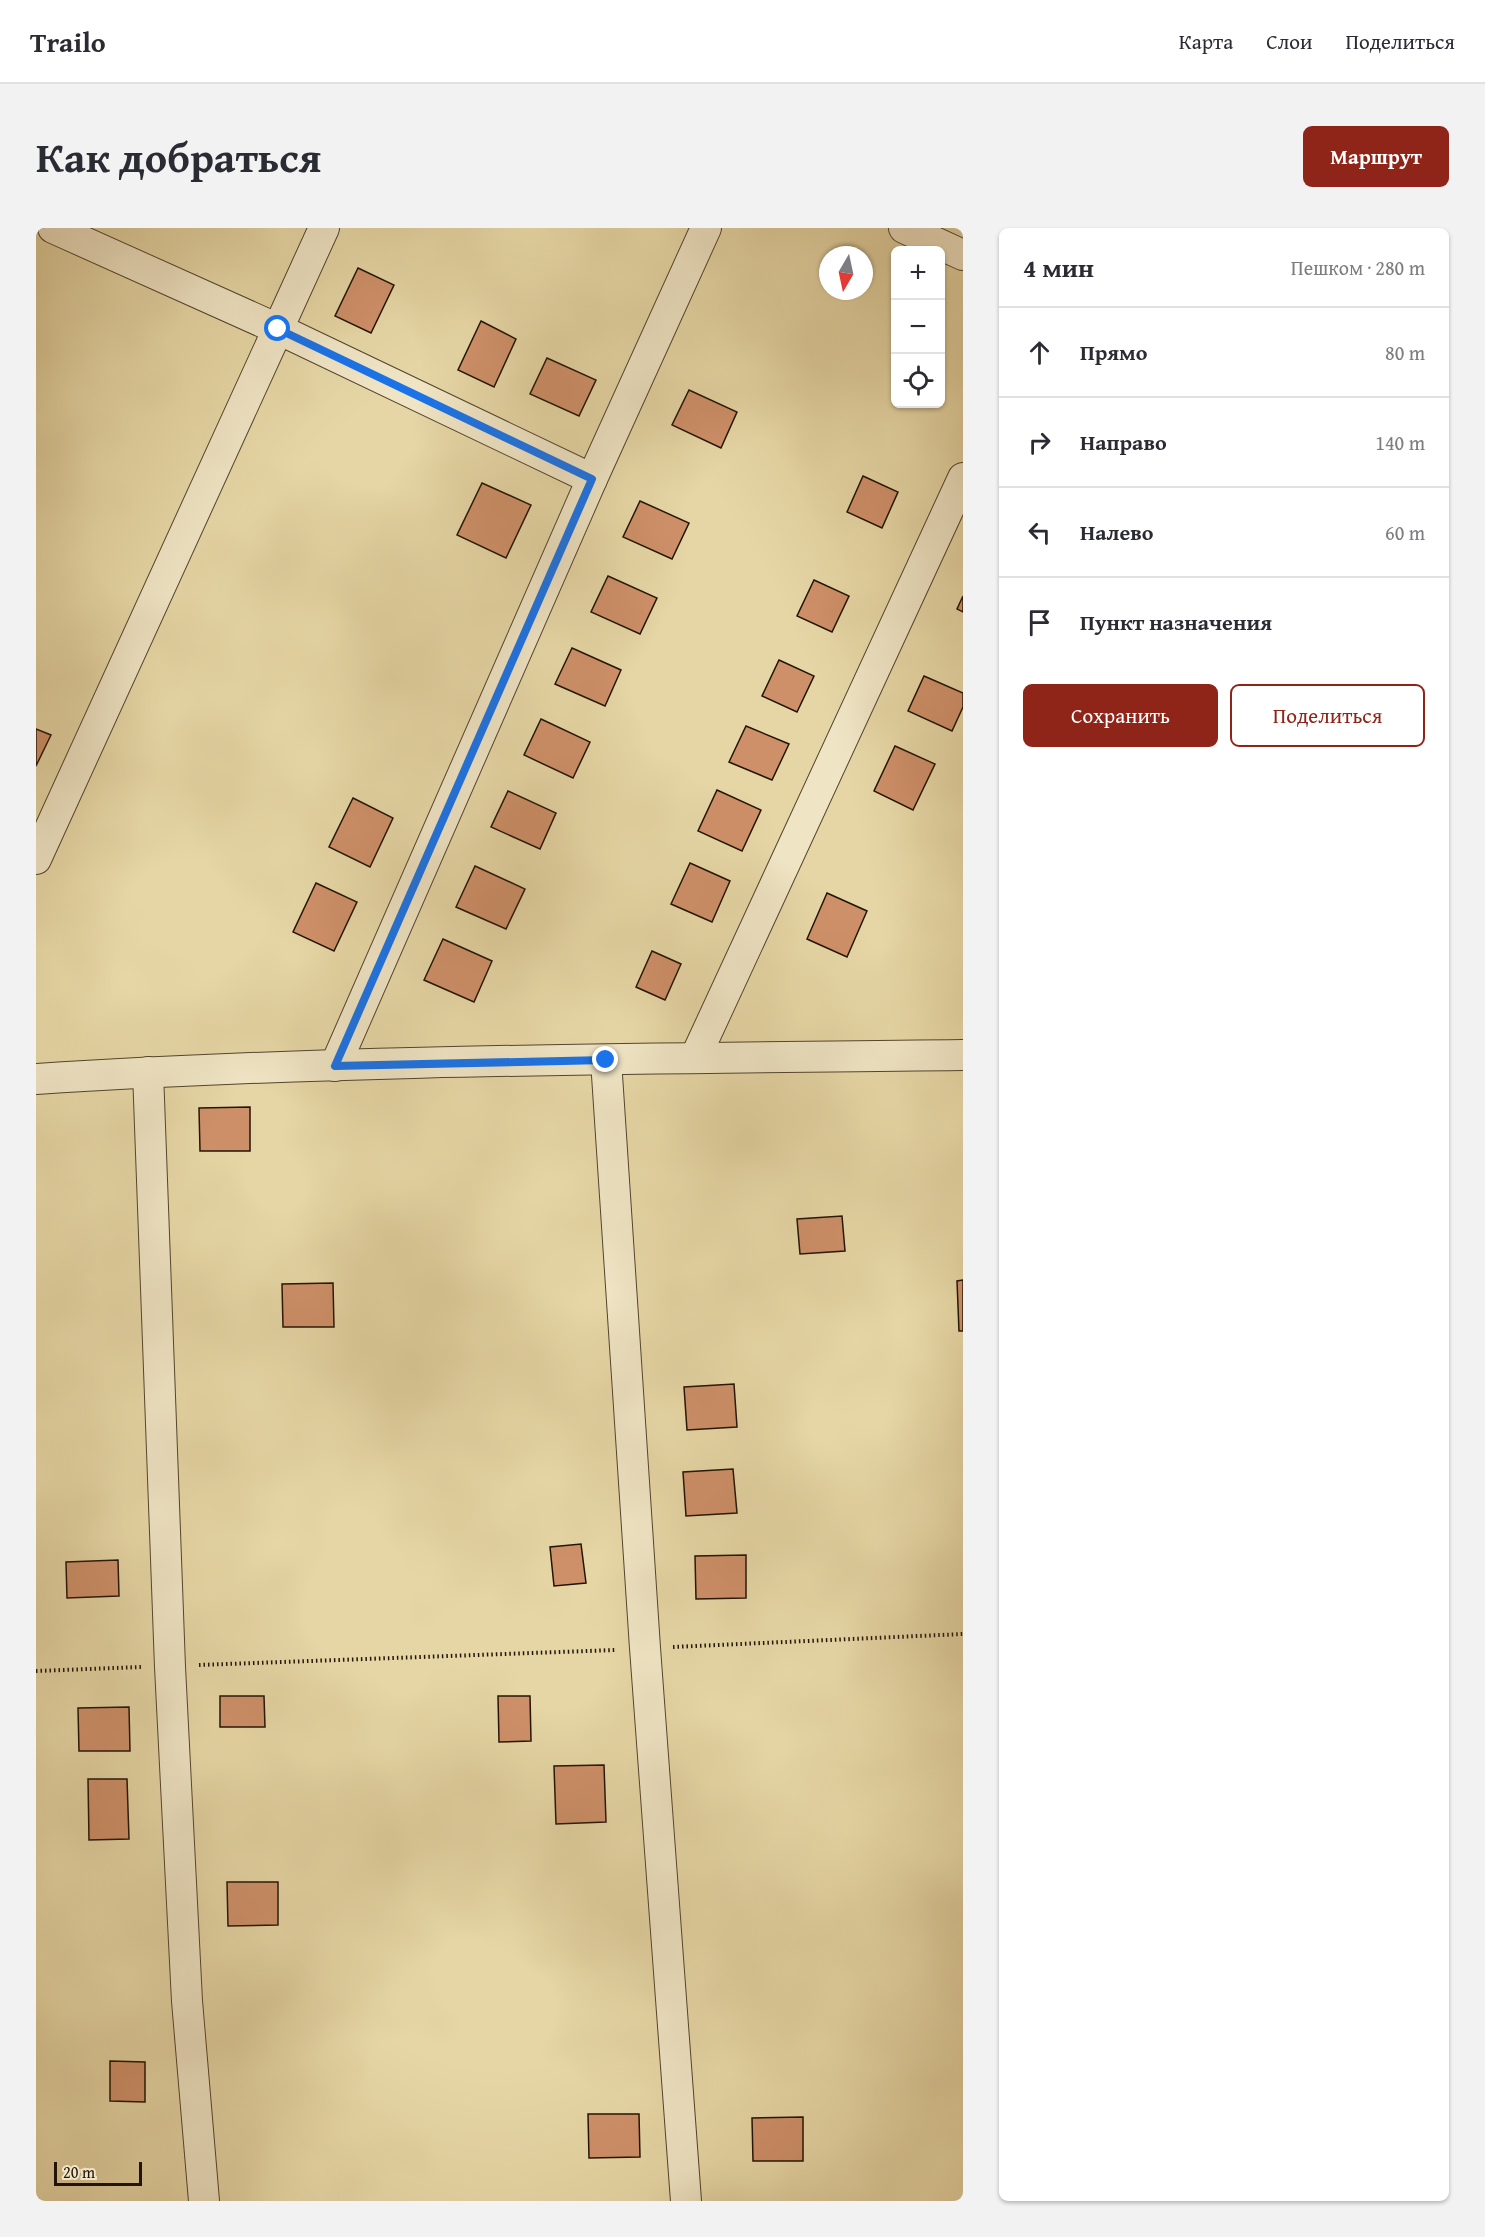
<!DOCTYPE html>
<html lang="ru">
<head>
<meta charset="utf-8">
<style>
  body { margin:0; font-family:"Gentium Book Plus",serif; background:#f2f2f3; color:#2b2b33 }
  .controls { position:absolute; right:18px; top:18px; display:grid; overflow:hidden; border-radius:9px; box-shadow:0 2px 4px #0004 }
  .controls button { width:54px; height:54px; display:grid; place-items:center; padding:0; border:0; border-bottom:2px solid #e1e1e2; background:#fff; color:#2b2b33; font:30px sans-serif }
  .compass { position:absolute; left:783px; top:18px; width:54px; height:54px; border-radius:50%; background:#fff; box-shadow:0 2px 4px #0004; rotate:189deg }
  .scale { position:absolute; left:18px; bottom:15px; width:88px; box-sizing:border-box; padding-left:6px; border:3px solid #221407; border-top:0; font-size:16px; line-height:21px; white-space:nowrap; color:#221407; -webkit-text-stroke:4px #efe4c4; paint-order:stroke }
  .stop { position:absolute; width:18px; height:18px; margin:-14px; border:4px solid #1a73e8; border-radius:50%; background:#fff }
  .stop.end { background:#1a73e8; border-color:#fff; box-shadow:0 2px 6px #0008 }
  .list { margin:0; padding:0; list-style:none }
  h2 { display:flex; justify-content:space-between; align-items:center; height:78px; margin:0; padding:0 24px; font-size:26px }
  h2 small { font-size:20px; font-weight:400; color:#7c7c81 }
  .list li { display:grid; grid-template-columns:39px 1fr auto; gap:18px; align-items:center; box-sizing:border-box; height:90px; padding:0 24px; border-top:2px solid #e1e1e2 }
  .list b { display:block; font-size:22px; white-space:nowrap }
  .list em { font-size:20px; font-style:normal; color:#7c7c81 }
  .actions { display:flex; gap:12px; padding:18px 24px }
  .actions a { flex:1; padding:14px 0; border:2px solid #8f2418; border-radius:9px; text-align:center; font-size:21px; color:#8f2418 }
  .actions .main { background:#8f2418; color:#fff }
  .icon { flex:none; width:33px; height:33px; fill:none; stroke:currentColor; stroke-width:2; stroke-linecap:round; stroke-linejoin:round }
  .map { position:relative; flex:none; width:927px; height:1973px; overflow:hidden; border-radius:9px }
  header { display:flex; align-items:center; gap:36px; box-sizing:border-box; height:84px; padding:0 30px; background:#fff; border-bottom:2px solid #e1e1e2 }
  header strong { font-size:28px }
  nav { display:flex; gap:33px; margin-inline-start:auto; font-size:21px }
  .intro { display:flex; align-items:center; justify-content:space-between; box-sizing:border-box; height:144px; padding:0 36px }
  h1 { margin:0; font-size:42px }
  .button { padding:15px 27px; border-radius:9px; background:#8f2418; color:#fff; font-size:21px; font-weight:700 }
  main { display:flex; gap:36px; padding:0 36px }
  aside { flex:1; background:#fff; border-radius:9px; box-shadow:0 2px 4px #0004 }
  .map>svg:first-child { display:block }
</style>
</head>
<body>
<header>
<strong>Trailo</strong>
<nav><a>Карта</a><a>Слои</a><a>Поделиться</a></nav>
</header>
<div class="intro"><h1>Как добраться</h1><a class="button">Маршрут</a></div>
<main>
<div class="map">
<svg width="927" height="1973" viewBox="0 0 927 1973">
  <rect width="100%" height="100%" fill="#e6d6a5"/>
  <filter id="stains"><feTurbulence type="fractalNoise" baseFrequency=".00333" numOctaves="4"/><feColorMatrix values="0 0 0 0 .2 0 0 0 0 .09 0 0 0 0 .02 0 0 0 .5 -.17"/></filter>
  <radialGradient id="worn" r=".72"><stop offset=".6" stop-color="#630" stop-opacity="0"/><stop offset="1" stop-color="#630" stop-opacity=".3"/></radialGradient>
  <g fill="#ce9069" stroke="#221407" stroke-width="1.5">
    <polygon points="322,40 358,57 335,105 299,88"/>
    <polygon points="445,93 480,111 458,159 422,142"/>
    <polygon points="511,130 560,152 543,188 494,166"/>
    <polygon points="653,162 701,184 685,220 636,197"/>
    <polygon points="827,248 862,264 846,300 811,284"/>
    <polygon points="446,255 495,277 470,330 421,307"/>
    <polygon points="604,273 653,295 636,331 587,309"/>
    <polygon points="572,348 621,370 604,406 555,384"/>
    <polygon points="778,352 813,368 796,404 761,388"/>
    <polygon points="927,368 927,384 921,381"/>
    <polygon points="536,420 585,442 569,478 519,456"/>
    <polygon points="743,432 778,448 761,484 726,468"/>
    <polygon points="888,448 927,465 927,479 916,503 872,483"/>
    <polygon points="505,491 554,514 537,550 488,527"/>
    <polygon points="710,498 753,516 736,552 693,534"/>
    <polygon points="0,501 15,507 0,538"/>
    <polygon points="859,518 899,536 877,582 838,563"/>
    <polygon points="681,562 725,582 706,623 662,603"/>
    <polygon points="472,563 520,585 504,621 455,599"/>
    <polygon points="317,570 357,590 334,639 293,619"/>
    <polygon points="654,635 694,653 676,694 635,676"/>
    <polygon points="439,638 489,661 470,701 420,679"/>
    <polygon points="280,655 321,674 298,723 257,704"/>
    <polygon points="791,665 831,683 811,729 771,711"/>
    <polygon points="407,711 456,733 438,774 388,752"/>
    <polygon points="616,723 645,736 629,772 600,759"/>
    <polygon points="214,879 214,923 164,923 163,880"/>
    <polygon points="806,988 809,1023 764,1026 761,991"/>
    <polygon points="927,1052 927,1103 923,1103 921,1053"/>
    <polygon points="297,1055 298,1099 247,1099 246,1056"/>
    <polygon points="698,1156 701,1199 651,1202 648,1159"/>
    <polygon points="697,1241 701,1285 650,1288 647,1244"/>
    <polygon points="545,1316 550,1355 518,1358 514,1319"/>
    <polygon points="710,1327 710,1370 660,1371 659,1328"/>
    <polygon points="82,1332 83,1368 31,1370 30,1334"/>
    <polygon points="184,1468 228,1468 229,1499 184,1499"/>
    <polygon points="462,1468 494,1468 495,1513 463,1514"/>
    <polygon points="93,1479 94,1523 43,1523 42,1480"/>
    <polygon points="568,1537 570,1594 520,1596 518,1538"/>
    <polygon points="52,1551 91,1551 93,1611 53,1612"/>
    <polygon points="191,1654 242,1654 242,1697 192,1698"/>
    <polygon points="74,1833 109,1834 109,1874 74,1873"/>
    <polygon points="552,1886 603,1886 604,1929 553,1930"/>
    <polygon points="767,1889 767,1933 717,1933 716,1890"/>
  </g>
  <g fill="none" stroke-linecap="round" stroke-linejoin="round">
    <defs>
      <g id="minor">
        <polyline points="288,0 242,101 556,251"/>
        <polyline points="868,0 927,27"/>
        <polyline points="0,631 242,101 17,0"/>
        <polyline points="659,830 927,250"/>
        <polyline points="570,832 609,1420 650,1973"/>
        <polyline points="299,838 556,251 670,0"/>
        <polyline points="112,844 134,1439 151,1773 168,1973"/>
        <path d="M 0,851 C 308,831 618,831 927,827"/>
      </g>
    </defs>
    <use href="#minor" stroke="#53442e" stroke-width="32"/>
    <g stroke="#221407" stroke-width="4" stroke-dasharray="1.5 3" stroke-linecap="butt">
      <polyline points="637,1419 927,1406"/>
      <polyline points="163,1437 579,1422"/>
      <polyline points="0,1443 105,1439"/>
    </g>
    <use href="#minor" stroke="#efe4c4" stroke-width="30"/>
  </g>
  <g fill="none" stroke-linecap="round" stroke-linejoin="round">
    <polyline stroke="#1a73e8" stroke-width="8" points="242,101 556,251 299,838 570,832"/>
  </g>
  <rect width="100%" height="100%" filter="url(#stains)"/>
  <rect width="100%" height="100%" fill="url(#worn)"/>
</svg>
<div class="controls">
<button>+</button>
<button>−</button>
<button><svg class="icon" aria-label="locate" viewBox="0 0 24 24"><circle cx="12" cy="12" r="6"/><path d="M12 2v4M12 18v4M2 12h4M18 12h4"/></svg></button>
</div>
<svg class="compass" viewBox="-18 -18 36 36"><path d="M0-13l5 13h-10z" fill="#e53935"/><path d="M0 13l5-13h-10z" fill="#7c7c81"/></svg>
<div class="scale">20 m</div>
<div class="stop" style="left:242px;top:101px"></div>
<div class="stop end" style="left:570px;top:832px"></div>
</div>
<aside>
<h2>4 мин<small>Пешком · 280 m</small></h2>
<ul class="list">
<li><svg class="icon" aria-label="ahead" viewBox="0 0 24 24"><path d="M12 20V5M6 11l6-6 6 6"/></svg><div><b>Прямо</b></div><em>80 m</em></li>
<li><svg class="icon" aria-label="right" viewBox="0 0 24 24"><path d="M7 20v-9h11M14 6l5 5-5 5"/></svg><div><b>Направо</b></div><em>140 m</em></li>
<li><svg class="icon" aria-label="left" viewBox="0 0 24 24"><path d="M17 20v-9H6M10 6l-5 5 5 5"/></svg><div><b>Налево</b></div><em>60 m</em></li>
<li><svg class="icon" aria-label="arrive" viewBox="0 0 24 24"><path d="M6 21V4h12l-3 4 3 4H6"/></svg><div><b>Пункт назначения</b></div></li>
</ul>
<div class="actions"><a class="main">Сохранить</a><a>Поделиться</a></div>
</aside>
</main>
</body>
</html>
